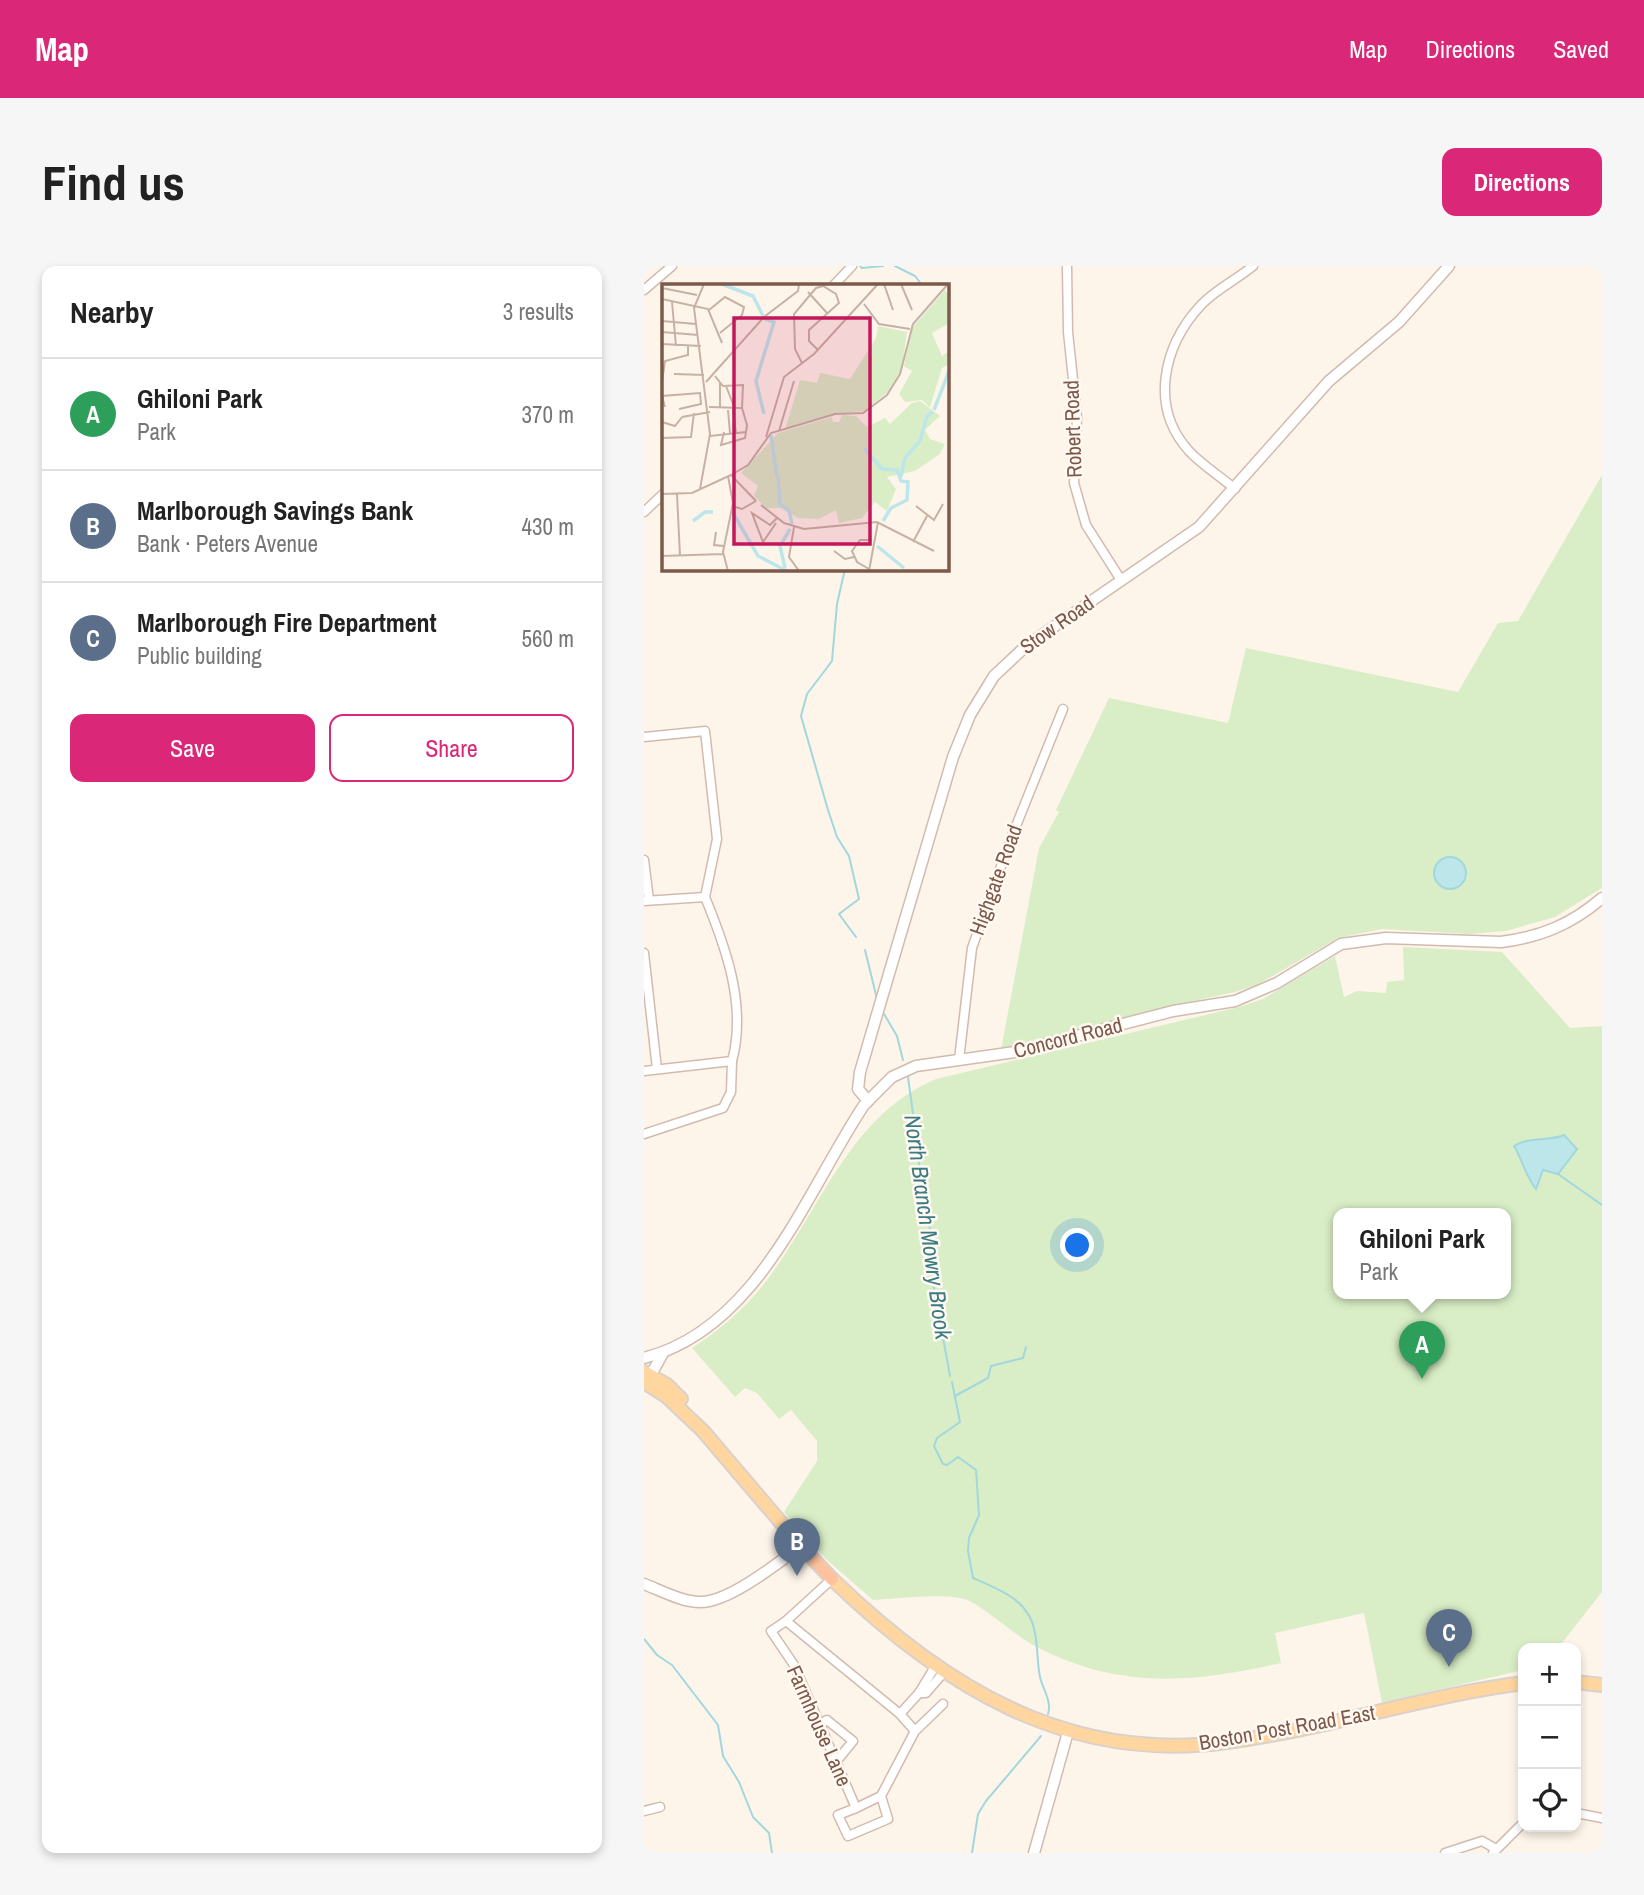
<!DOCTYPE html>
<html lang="en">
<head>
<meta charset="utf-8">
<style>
  body { margin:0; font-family:"Archivo Narrow",sans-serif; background:#f6f6f6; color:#222 }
  .controls { position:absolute; right:21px; bottom:21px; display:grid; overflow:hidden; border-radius:14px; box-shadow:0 4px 10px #0003 }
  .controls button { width:63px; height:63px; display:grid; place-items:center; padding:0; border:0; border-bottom:2px solid #e0e0e0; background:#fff; color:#222; font:35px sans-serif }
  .you { position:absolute; left:434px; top:980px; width:24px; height:24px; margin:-18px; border:5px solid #fff; border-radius:50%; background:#1a73e8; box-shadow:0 0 0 10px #1a73e833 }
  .badge { display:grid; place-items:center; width:46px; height:46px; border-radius:50%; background:#db2777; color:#fff; font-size:23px; font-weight:700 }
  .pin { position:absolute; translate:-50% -58px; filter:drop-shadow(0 2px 4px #0008) }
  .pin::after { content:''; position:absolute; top:37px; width:24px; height:21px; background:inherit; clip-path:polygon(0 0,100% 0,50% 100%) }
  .popup { position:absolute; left:689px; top:942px; width:178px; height:91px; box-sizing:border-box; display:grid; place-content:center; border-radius:14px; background:#fff; filter:drop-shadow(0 2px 5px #0005); font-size:23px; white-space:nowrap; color:#767676 }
  .popup b { font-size:26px; color:#222 }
  .popup::after { content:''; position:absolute; left:50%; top:100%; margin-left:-14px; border:14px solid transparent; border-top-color:#fff }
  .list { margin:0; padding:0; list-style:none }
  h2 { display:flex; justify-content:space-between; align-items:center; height:91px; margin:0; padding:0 28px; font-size:30px }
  h2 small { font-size:23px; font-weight:400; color:#767676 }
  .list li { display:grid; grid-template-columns:46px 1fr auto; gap:21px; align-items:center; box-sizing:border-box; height:112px; padding:0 28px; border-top:2px solid #e0e0e0 }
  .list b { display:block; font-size:26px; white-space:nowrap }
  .list p { margin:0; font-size:23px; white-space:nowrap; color:#767676 }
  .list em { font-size:23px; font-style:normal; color:#767676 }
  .actions { display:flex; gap:14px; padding:21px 28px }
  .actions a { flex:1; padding:16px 0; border:2px solid #db2777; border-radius:14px; text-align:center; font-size:24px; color:#db2777 }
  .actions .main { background:#db2777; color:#fff }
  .icon { flex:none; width:38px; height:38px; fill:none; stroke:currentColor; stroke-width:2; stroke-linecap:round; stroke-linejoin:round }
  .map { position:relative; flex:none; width:958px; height:1587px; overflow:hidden; border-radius:14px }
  header { display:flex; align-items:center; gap:42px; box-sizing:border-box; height:98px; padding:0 35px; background:#db2777; color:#fff }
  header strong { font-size:33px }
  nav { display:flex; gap:38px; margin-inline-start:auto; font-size:24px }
  .intro { display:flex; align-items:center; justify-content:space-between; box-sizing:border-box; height:168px; padding:0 42px }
  h1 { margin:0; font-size:49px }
  .button { padding:18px 32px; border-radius:14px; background:#db2777; color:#fff; font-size:24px; font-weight:700 }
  main { display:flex; gap:42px; padding:0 42px }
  aside { flex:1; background:#fff; border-radius:14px; box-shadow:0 4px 10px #0003 }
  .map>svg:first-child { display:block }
</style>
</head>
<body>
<header>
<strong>Map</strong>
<nav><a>Map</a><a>Directions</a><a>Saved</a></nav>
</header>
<div class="intro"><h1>Find us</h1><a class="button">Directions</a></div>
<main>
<aside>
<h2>Nearby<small>3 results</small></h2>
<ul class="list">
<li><span class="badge" style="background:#2e9e5b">A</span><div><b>Ghiloni Park</b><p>Park</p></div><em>370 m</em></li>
<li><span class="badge" style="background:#5c6f8a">B</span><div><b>Marlborough Savings Bank</b><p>Bank · Peters Avenue</p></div><em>430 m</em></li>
<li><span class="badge" style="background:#5c6f8a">C</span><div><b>Marlborough Fire Department</b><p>Public building</p></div><em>560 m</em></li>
</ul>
<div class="actions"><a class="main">Save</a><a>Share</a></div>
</aside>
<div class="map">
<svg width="958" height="1587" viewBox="0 0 958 1587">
  <rect width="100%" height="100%" fill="#fef5ea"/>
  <g fill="#d9eec6" fill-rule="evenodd">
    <polygon points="958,209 958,622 911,651 862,665 825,668 738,663 694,672 613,719 591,726 508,744 357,784 395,582 415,546 412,544 465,432 584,457 602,382 814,426 854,357 874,355"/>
    <path d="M 759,681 L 858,686 L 926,762 L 958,760 L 958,1326 L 914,1382 L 879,1382 L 879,1404 L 738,1437 L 720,1347 L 631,1367 L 637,1397 C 550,1417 474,1424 391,1380 C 374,1372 333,1335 320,1333 C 295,1327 255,1333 229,1334 L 183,1294 L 140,1246 L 173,1195 L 173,1175 L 147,1144 L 135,1153 L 113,1127 L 101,1122 L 91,1131 L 48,1082 C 77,1063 103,1041 123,1014 C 177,943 205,850 292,813 L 595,741 L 619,733 L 691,690 L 700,731 L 713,725 L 742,727 L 743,716 L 760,714 ZM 694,947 L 862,947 L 862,1027 L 694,1027 Z"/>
  </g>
  <g fill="#bce6ea" stroke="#a1d7dd" stroke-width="2">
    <circle cx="806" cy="607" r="16"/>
    <path d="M 920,869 L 933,883 L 914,908 L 899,904 L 892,923 C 881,909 879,895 870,880 C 886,870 903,876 920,869 Z"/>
  </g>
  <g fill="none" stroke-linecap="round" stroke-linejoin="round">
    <g stroke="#a1d7dd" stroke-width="2">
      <polyline points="216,0 218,2 239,0"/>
      <polyline points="251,0 271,10 278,19"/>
      <polyline points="201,303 193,338 188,395 163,428 157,450 184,544 193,571 205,590 215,633 195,648 212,671"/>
      <polyline points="221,684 233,733"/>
      <polyline points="240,748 253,770 259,794"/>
      <polyline points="264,811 271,862"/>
      <polyline points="273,885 292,999 288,1011 306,1110"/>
      <polyline points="914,908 958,939"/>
      <path d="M 308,1116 L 316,1156 L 293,1172 L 290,1180 L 299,1198 L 303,1199 L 314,1191 L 332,1204 L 335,1249 L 325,1272 L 324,1285 L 329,1312 C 356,1324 386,1334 391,1367 C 394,1382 393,1397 396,1411 C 399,1424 408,1435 404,1448"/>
      <polyline points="311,1130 344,1112 347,1100 379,1092 382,1081"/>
      <polyline points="0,1373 13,1389 28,1399 74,1459 79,1490 95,1516 109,1551 125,1567 128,1587"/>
      <polyline points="328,1587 334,1548 342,1535 397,1470"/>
    </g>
    <defs>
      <g id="minor">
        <polyline points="423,0 424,66 433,151 430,217 442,259 477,314"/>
        <polyline points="190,19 208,0"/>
        <polyline points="0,24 28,0"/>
        <path d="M 591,223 C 576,210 558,199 545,185 C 505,141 519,80 557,39 C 572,23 592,14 609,0"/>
        <polyline points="0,246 19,228"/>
        <polyline points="0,471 61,465 73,573 61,631"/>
        <polyline points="0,594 5,634"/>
        <path d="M 0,635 L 61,631 C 82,682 103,740 88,795 L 0,805"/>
        <polyline points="0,687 13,803"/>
        <polyline points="315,794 328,682 366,575 419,443"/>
        <polyline points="0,868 79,842 87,826 88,795"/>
        <polyline points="142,1355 188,1313"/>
        <polyline points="292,1399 275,1427 256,1448 142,1355 127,1365 150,1399 212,1542 194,1549 204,1570 244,1553 237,1530 271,1465 299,1438"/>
        <polyline points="275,1427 282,1427 301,1405"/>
        <polyline points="256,1448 271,1465"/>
        <polyline points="175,1459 183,1454 209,1475 191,1497"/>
        <polyline points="212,1542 237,1530"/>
        <polyline points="0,1545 16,1541"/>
        <polyline points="932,1547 958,1552"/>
        <polyline points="801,1587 838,1575 852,1583"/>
        <polyline points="849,1587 879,1557"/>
      </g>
      <g id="tertiary">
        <polyline points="224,835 214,823 216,806 309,491 326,449 350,410 382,380 555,261 685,115 755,56 805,0"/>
        <path d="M 0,1092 C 114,1063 161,928 220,839 L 248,811 L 272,800 L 371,786 L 529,745 L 591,735 L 633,717 L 697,678 L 742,672 L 857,676 C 897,671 928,658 958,632"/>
        <polyline points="0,1110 9,1105 19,1087"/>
        <path d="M 0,1318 C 18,1325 38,1336 57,1336 C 85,1336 134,1297 157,1280"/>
        <polyline points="390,1587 424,1466"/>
      </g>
      <g id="primary">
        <polyline points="0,1106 23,1119 37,1133"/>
        <polyline points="0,1116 22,1130 59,1165 157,1280"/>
        <path d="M 188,1313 C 299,1420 423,1498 583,1476 C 683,1463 779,1430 879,1417"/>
        <polyline points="932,1416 958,1419"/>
      </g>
      <polyline id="trunk" points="157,1280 188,1313"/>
    </defs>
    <use href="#minor" stroke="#d2bbae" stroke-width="11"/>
    <use href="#tertiary" stroke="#d2bbae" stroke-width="13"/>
    <use href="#primary" stroke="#dad1cc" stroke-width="16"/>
    <use href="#trunk" stroke="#dad1cc" stroke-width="16"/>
    <use href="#minor" stroke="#fff" stroke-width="8"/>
    <use href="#tertiary" stroke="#fff" stroke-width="10"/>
    <use href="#primary" stroke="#ffd6a0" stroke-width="12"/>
    <use href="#trunk" stroke="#fec39e" stroke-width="12"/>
  </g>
  <g text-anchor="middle" stroke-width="5" stroke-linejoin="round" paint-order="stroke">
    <g font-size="21" fill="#7c594a" stroke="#fff9f2">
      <text transform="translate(429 163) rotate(-92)" y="7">Robert Road</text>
      <text transform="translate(413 359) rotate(-35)" y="7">Stow Road</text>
      <text transform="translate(352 614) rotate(-70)" y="7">Highgate Road</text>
      <text transform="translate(424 772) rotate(-14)" y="7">Concord Road</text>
      <text transform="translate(175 1460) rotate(66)" y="7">Farmhouse Lane</text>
      <text transform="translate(643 1462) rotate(-10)" y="7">Boston Post Road East</text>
    </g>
    <g font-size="23" font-style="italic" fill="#3c7b82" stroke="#fff9f2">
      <text transform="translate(284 961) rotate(82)" y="8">North Branch Mowry Brook</text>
    </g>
  </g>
  <g transform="translate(18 18)">
    <rect width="287" height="287" fill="#fef5ea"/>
    <path d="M 283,6 L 287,12 L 287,39 L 270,49 L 280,72 L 287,67 L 287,80 L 280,84 L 268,123 L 272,127 L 260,116 L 243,118 L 237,110 L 250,87 L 242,82 L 250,44 ZM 216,42 L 245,48 L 240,84 L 226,108 L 202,127 L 179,129 L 123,146 L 138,96 L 155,99 L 158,89 L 188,95 L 214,54 ZM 258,117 L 278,132 L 263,146 L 268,155 L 283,160 L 278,170 L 253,187 L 225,193 L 234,205 L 225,227 L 213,218 L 200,234 L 177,239 L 174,226 L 157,235 L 136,234 L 118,224 L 104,224 L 92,212 L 96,202 L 79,189 L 116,149 L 170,133 L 171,138 L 177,138 L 180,131 L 194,132 L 205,143 L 223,134 L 228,140 L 250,119 Z" fill="#d9eec6"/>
    <path fill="none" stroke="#bce6ea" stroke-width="3.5" d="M 60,0 L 91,12 L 101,32M 272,126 L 287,87M 102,130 L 94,97 L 112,38 L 103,35M 109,151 L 115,193M 202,164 L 220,185 L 235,186 L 239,197 L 246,198 L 245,216 L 229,224 L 221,237M 116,193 L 118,220 L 127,226 L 130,240M 239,193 L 243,174 L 258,157 L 265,132 L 271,128M 71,229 L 96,272 L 125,287M 31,237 L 43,228 L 51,228M 215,262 L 242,284M 123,284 L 118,262 L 128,245"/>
    <path fill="none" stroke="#c6b2a5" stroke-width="2" d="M 222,0 L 231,26M 239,0 L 250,26M 0,4 L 35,11M 146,8 L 165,29M 0,15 L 46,25 L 60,59M 10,18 L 14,62M 202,20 L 217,40 L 248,45M 47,26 L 63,13 L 82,23 L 80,31 L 58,49M 0,37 L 34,40M 0,48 L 36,51M 0,60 L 39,62M 140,79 L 133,65 L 132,30 L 154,4 L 161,2 L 174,10 L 177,19 L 147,46 L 147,57 L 156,66M 12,90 L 42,91M 53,92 L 61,102 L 81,101 L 80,124M 0,98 L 3,77 L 26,71 L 26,62M 44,98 L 102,33 L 136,7 L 137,0M 64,102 L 73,125M 3,123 L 0,112 L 38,109 L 39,120 L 17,125M 47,123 L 80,124 L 85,141 L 84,148 L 48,152M 58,124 L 58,99M 71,125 L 74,149M 66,126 L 68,149M 20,133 L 48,128M 0,138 L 13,142 L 20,133M 117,147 L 132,97M 62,148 L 59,161 L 83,154 L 84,148M 104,153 L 122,93 L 152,70 L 216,0M 0,154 L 29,153 L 32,129M 69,191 L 86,181 L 109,149 L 173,130 L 201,129 L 225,111 L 238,90 L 251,40 L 286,0M 38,205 L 48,150 L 32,24 L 42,0M 0,210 L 30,209 L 69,191 L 94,217M 15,210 L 18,272M 99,221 L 122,239 L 142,245 L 215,238 L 272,267M 70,222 L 80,225 L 94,217M 254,222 L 272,236 L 281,220M 114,239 L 101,258 L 90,229 L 108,241 L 115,234M 132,243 L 127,273 L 137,287M 54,248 L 52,261 L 62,262M 251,258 L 265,232M 172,267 L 183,275 L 192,273M 0,272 L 61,270M 207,285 L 195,278 L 190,267 L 198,256 L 210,256M 66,287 L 61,268 L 71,219 L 66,192M 207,287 L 216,238"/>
    <path fill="#c2185b" fill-opacity="0.15" stroke="#c2185b" stroke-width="3.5" d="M 72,34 L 208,34 L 208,260 L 72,260 Z"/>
    <rect width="287" height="287" fill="none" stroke="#7c594a" stroke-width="3.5"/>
  </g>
</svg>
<div class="controls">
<button>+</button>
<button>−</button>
<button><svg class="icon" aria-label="locate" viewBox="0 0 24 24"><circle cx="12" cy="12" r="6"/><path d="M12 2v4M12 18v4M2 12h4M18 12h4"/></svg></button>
</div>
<div class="you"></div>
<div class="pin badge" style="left:778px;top:1113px;background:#2e9e5b">A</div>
<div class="popup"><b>Ghiloni Park</b>Park</div>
<div class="pin badge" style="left:153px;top:1310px;background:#5c6f8a">B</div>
<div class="pin badge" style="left:805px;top:1401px;background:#5c6f8a">C</div>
</div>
</main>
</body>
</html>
